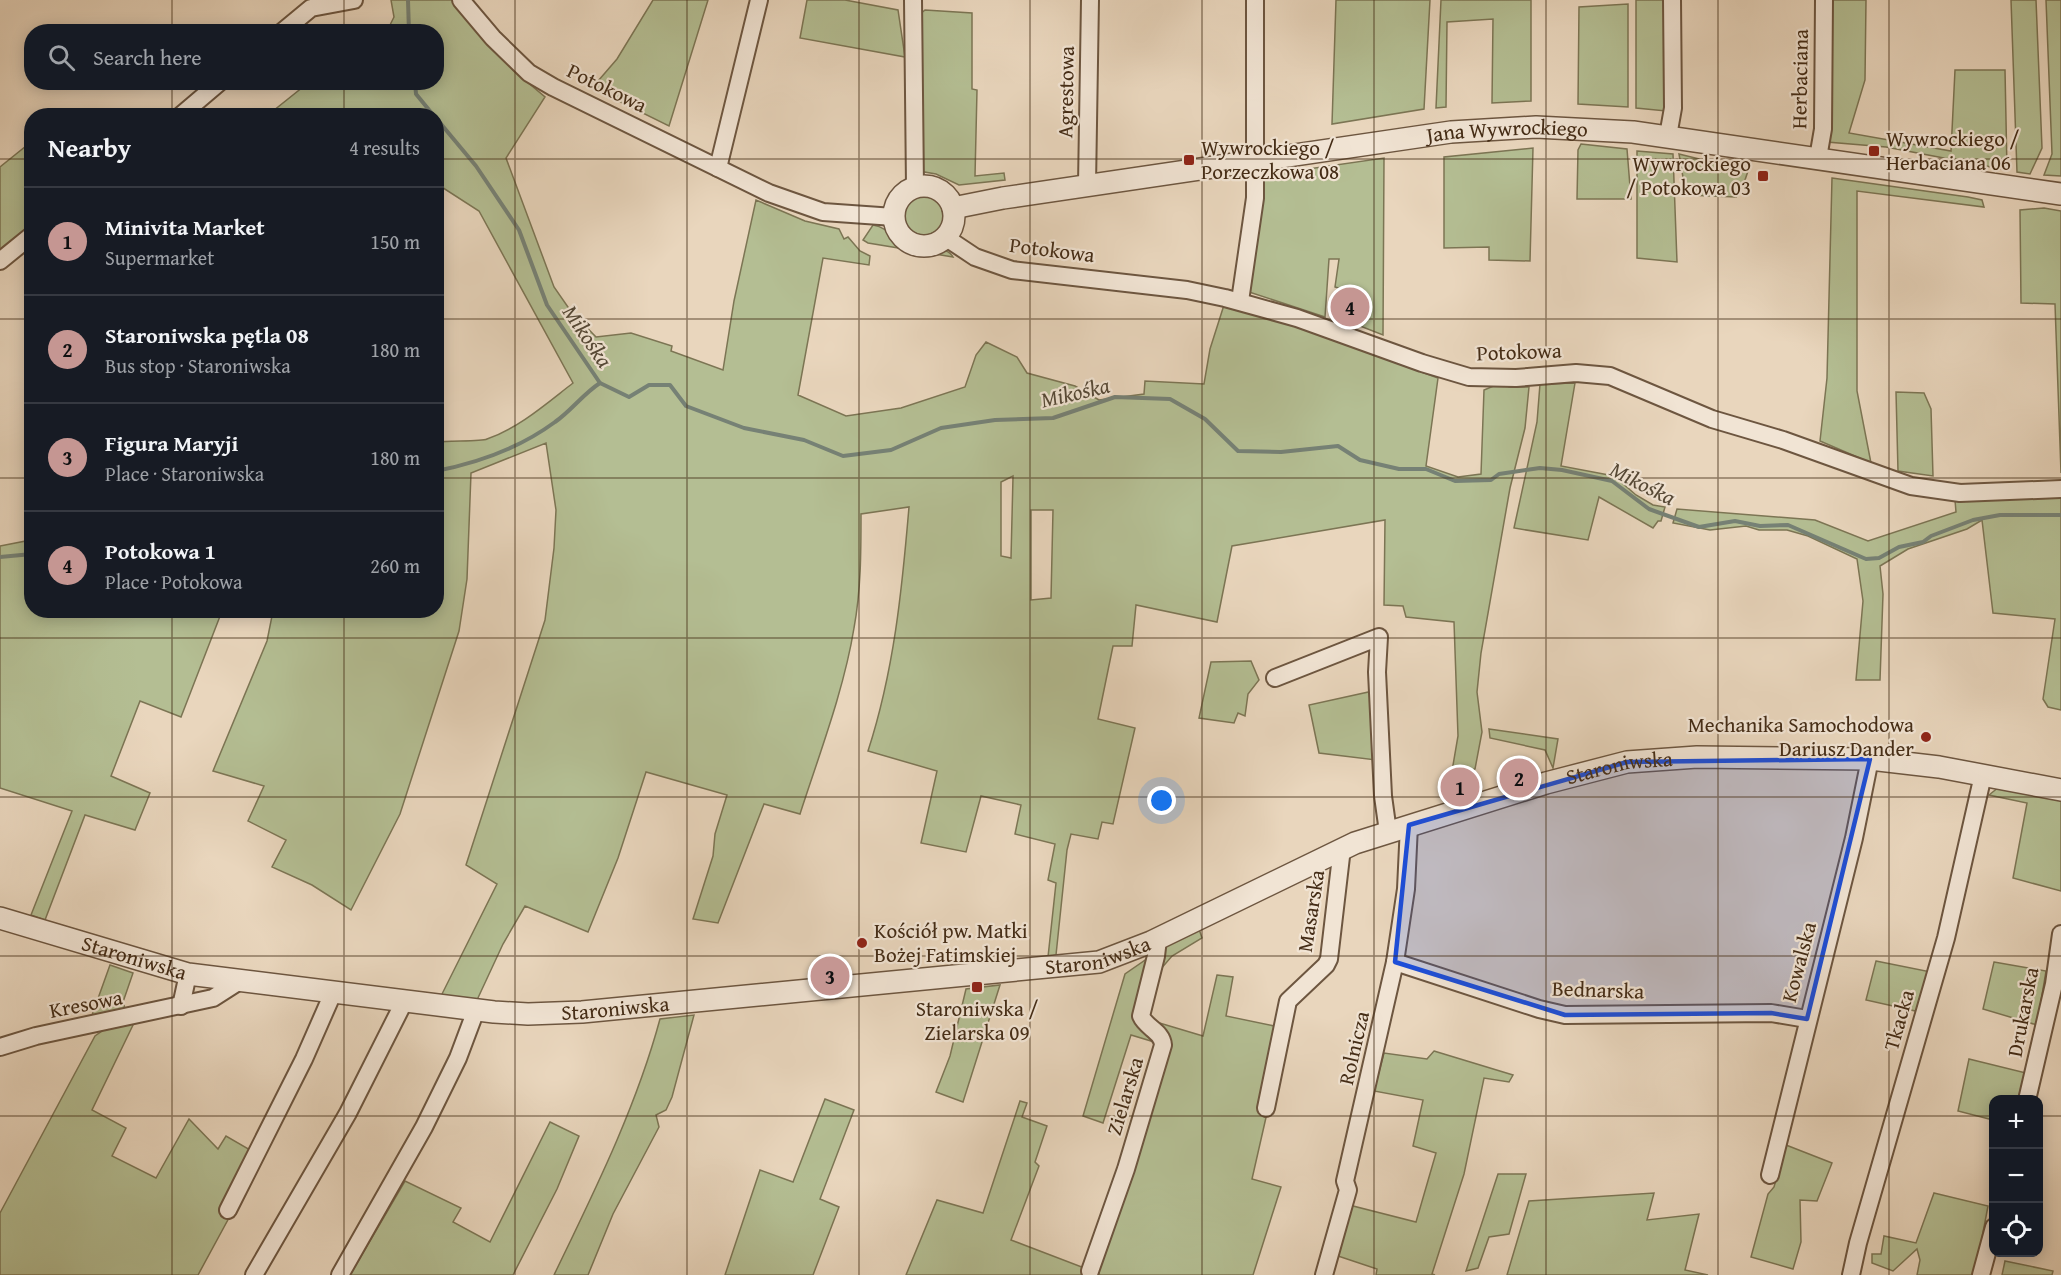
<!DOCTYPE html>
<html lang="en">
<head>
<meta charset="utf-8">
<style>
  body { margin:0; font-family:"Gentium Book Plus",serif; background:#20242c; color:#f1f3f6 }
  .controls { position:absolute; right:18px; bottom:18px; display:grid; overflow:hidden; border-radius:12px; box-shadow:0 3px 15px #0003 }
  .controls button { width:54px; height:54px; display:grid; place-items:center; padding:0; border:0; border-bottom:2px solid #363941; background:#171b24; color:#f1f3f6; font:30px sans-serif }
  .you { position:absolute; left:1162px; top:801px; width:21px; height:21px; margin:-15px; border:4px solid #fff; border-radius:50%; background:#1a73e8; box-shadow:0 0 0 9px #1a73e833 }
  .badge { display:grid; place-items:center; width:39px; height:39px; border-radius:50%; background:#c59692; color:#111; font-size:20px; font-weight:700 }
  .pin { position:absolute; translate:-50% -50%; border:3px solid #fff; box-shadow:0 2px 6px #0006 }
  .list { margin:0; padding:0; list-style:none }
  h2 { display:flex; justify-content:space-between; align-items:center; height:78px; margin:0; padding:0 24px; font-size:26px }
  h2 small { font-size:20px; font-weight:400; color:#9ea1a6 }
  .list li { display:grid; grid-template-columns:39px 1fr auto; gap:18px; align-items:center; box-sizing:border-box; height:108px; padding:0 24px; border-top:2px solid #363941 }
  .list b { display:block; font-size:22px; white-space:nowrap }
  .list p { margin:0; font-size:20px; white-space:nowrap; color:#9ea1a6 }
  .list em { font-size:20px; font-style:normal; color:#9ea1a6 }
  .icon { flex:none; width:33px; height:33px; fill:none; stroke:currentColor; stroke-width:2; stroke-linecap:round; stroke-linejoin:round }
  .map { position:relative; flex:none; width:2061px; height:1275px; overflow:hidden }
  .search { position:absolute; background:#171b24; box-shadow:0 3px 15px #0003; left:24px; top:24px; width:420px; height:66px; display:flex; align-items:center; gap:15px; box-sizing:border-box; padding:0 21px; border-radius:24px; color:#9ea1a6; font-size:22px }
  .panel { position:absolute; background:#171b24; box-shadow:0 3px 15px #0003; left:24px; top:108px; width:420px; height:510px; border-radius:24px }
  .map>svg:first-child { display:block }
</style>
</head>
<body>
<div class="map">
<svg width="2061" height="1275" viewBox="0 0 2061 1275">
  <rect width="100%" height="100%" fill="#e9d6bd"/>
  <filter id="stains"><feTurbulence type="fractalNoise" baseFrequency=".00333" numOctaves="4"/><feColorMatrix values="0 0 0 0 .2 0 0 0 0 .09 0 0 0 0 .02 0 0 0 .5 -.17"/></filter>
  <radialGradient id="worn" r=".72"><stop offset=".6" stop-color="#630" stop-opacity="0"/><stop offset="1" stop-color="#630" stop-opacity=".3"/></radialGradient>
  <g fill="#b4be93" stroke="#7c7554" stroke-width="1.5" fill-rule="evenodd">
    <path d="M 391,0 L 453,0 L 513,70 L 545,97 L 506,158 L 554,287 L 570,310 L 596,337 L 631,333 L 672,346 L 671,351 L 723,370 L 734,301 L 756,200 L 805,221 L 839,229 L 844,239 L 848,237 L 860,251 L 870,256 L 869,265 L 823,258 L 798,395 L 846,416 L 901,408 L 965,387 L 976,355 L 986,342 L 1017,357 L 1027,373 L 1075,386 L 1099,400 L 1144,394 L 1145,381 L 1204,384 L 1210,349 L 1224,305 L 1286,323 L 1438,378 L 1426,466 L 1458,477 L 1481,474 L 1484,390 L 1503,382 L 1509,387 L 1529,387 L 1525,428 L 1510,488 L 1481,653 L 1477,692 L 1482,732 L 1475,769 L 1451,777 L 1458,736 L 1454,622 L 1406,617 L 1403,606 L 1384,605 L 1385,520 L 1232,546 L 1217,622 L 1136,605 L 1132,646 L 1113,646 L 1098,719 L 1135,728 L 1113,824 L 1102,822 L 1098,839 L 1071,834 L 1067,850 L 1056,955 L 1048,957 L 1056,883 L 1048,880 L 1055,844 L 1015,834 L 1021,805 L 981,796 L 966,852 L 921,843 L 937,771 L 868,751 C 894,671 902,590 909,507 L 861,514 C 861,552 861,590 854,628 C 844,690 819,755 800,814 L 764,804 L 718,923 L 693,919 L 713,856 L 715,834 L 727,795 L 646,772 L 618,858 L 588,932 L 525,906 L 503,944 L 477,1000 L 441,996 L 497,884 L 466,865 L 545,620 L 554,548 L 556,510 L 546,443 L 471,473 L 467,579 L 459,631 L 400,814 L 351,910 L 312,885 L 272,867 L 286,840 L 248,821 L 264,786 L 213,771 L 267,641 L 273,611 L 436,610 L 437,442 C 448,440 481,442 487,439 C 519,428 547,403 573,383 L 479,211 L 437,184 L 436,116 L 268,115 L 308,83 L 436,82 L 436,32 L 387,31 L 394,17 ZM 1013,476 L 1013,477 L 1011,558 L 1001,556 L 1001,482 ZM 1031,510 L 1053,510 L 1051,598 L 1031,600 Z"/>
    <polygon points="653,0 708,0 669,126 592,88 617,59"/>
    <polygon points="807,0 845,0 898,10 905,57 800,38"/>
    <polygon points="1336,0 1430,0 1424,109 1332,124"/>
    <polygon points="1441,0 1531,0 1531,101 1492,103 1493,19 1447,22 1446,107 1436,108"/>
    <polygon points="1636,0 1668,0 1666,111 1636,108"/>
    <polygon points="1831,0 1866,0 1865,80 1849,133 1951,151 1955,70 2005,70 2007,170 1886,147 1827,142"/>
    <polygon points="2011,0 2036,0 2042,148 2030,174 2017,172"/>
    <polygon points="2046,0 2061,0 2061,176 2044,175 2052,154"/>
    <polygon points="1628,4 1628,107 1578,104 1579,7"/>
    <polygon points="925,10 972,13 972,89 977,90 975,176 1004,173 1005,180 959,185 936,174 919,171 919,15"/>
    <polygon points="31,142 31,227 0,253 0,167"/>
    <polygon points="1581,144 1627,149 1631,199 1577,199 1578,150"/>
    <polygon points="1533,148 1530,261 1489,260 1489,247 1444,248 1444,157"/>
    <polygon points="1637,151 1673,154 1677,262 1637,258"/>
    <polygon points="1679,154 1748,171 1744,183 1737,183 1736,197 1686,195"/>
    <polygon points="1384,158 1383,335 1355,324 1365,296 1335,287 1339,259 1329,259 1325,317 1246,291 1259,176"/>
    <polygon points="1832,178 1968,197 1982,200 1984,207 1857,191 1857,391 1871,463 1820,441 1827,378"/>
    <circle cx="924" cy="215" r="20"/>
    <polygon points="2044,208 2061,211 2061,473 2055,304 2021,303 2020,210"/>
    <path d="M 873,225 C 891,228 897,244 914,248 C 927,252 946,244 953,257 L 868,243 L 863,240 Z"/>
    <polygon points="1575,383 1561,466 1614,476 1636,495 1653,505 1665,507 1661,521 1658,521 1653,528 1599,497 1588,540 1514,528 1537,422 1540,384"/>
    <polygon points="1896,392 1924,393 1931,409 1933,476 1898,471"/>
    <polygon points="2061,498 2061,710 2048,707 2043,699 2055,619 1993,613 1982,520 1967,529 1908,549 1880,566 1883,594 1880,680 1856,680 1863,601 1857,559 1808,536 1787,530 1759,530 1746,526 1710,530 1673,523 1677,509 1815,520 1868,541 1956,512 1955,500"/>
    <polygon points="31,540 32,610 222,611 181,717 140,701 111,776 150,793 135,830 85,815 45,920 31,915 72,811 0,788 0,546"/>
    <polygon points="1251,661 1259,680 1248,694 1245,716 1238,713 1234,723 1199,718 1211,662"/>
    <polygon points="1373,691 1376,760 1319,753 1309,705"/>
    <polygon points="1489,729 1558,739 1553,768 1545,750 1490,738"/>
    <polygon points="1999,787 2061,799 2061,891 2013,878 2027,803 1989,795"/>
    <polygon points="1198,926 1202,938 1172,956 1160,970 1165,943"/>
    <polygon points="1151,956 1141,992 1161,1044 1131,1035 1103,1123 1083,1116 1125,974"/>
    <polygon points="1876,961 1931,972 1920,1012 1866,1000"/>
    <polygon points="1994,962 2046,971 2037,1025 1983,1009"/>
    <polygon points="110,965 133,973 123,1002 126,1012 91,1018"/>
    <polygon points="1217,975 1233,977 1226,1016 1279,1027 1267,1113 1252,1179 1281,1187 1253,1275 1100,1275 1097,1271 1168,1045 1153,1021 1203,1036"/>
    <polygon points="1000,985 963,1102 936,1092 950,1056 966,989"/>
    <path d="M 694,1015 L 672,1097 L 666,1110 L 656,1115 L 659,1127 L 613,1214 L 588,1275 L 554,1275 C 594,1192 636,1108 660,1019 Z"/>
    <polygon points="134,1023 92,1110 126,1128 112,1156 156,1178 189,1119 218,1149 226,1136 252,1151 230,1216 198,1275 0,1275 0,1213 95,1036 105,1029"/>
    <polygon points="1434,1051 1513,1075 1509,1082 1484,1078 1464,1174 1432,1274 1435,1275 1376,1275 1377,1269 1335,1255 1349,1205 1416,1222 1436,1153 1413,1146 1423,1100 1374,1091 1384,1053 1427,1059"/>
    <polygon points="1969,1059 2026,1073 2018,1099 1994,1100 1993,1120 1958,1111"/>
    <polygon points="825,1099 854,1110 820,1199 839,1207 813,1275 725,1275 760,1170 793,1182"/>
    <polygon points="1020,1101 1027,1103 1022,1117 1047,1126 1035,1162 1039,1166 1011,1240 1087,1269 1087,1275 906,1275 937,1200 983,1213"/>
    <polygon points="550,1122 579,1136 557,1189 513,1275 350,1275 405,1181 461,1208 453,1222 490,1242"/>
    <polygon points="1786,1145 1832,1163 1817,1201 1800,1200 1801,1242 1793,1269 1751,1257 1768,1194 1774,1187"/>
    <polygon points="1498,1174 1526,1174 1509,1234 1489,1237 1478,1268 1466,1271"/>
    <polygon points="1654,1193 1647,1220 1699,1214 1685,1270 1708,1275 1507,1275 1529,1201"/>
    <polygon points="1934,1193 1988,1206 1975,1275 1917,1275 1920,1260 1917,1249 1893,1271 1872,1263 1872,1254 1881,1254 1884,1236 1916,1243"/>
    <polygon points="2005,1261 2053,1271 2052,1275 2002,1275"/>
  </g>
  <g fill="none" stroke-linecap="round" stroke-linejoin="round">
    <g stroke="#768175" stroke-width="4">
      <polyline points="408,0 409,32"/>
      <polyline points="415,82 416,94 434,116"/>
      <polyline points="436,118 476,166 519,230 547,305 600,383 629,397 649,385 670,385 686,406 744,428 804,440 843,456 891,450 941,428 995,420 1053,418 1115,397 1170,399 1205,419 1238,451 1281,452 1338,446 1360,460 1399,469 1426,469 1455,481 1491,480 1499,474 1540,468 1562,470 1612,481 1649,509 1699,527 1735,521 1760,526 1788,525 1866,559 1879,558 1899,547 1923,542 1931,536 1973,520 2000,515 2061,515"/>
      <path d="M 436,471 C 478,463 521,447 555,422 C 571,411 583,394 600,383"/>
      <polyline points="0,557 32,554"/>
    </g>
    <defs>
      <g id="minor">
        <polyline points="461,0 493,38 529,73 553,87 769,193 823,212 894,217"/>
        <polyline points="913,0 915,187"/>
        <polyline points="282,32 311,8 354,0"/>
        <polyline points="180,116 220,82"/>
        <polyline points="1668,136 1673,108 1672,0"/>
        <polyline points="1818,158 1823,129 1824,0"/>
        <polyline points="718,168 759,0"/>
        <polyline points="1087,185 1090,0"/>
        <polyline points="945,237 975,257 1012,270 1187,290 1225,298 1297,318 1422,363 1469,377 1516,378 1576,373 1610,376 1712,419 1783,440 1911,486 1960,493 2061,489"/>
        <polyline points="0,261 32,235"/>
        <polyline points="1240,301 1255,198 1255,0"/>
        <polyline points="1275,678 1379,637 1377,672 1383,796 1388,832"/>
        <polyline points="1395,962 1539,1009 1565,1015 1771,1013 1807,1019"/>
        <polyline points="181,1006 188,974"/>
        <polyline points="0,1047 36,1036 213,998 238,982"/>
        <polyline points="2027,1100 2054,984 2061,934"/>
        <polyline points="1266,1108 1288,1001 1326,965 1329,959 1342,848"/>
        <polyline points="1770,1175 1854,838 1870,759"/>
        <polyline points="228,1210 304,1059 333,993"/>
        <path d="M 1090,1271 L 1126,1169 L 1163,1045 C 1162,1031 1146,1028 1141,1016 L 1156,956 L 1158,939"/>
        <polyline points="254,1275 348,1113 404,1002"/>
        <polyline points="340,1275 424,1127 458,1058 476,1010"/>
        <polyline points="1324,1275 1348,1190 1345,1181 1395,962 1406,889 1409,825"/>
        <polyline points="1851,1275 1858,1243 1946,938 1983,775"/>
        <polyline points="1981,1275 1994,1227"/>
      </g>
      <g id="tertiary">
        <circle cx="924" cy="216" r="30"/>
        <path id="s1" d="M 953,208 L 1003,198 L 1451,132 L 1536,127 L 1633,132 L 2061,194"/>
        <path id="s2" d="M 0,918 L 188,974 L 494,1012 L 528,1014 L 582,1012 L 1099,962 L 1151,942 L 1355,843 L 1546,783 L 1627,762 L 1697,757 L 1870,759 L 1939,767 L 2061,790"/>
      </g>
    </defs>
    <use href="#minor" stroke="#6d5640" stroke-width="20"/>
    <use href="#tertiary" stroke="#6d5640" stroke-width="24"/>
    <use href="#minor" stroke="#f1e4d4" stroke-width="16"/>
    <use href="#tertiary" stroke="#f1e4d4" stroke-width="21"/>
  </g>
  <path fill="#1d4ed8" fill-opacity="0.2" stroke="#1d4ed8" stroke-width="4.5" stroke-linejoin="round" d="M 1870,759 L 1807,1019 L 1771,1013 L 1565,1015 L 1395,962 L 1409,825 L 1627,762 Z"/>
  <path fill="none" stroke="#442c16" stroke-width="1.5" stroke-opacity="0.55" d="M 172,0 L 172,32M 344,0 L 344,32M 515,0 L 515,1275M 687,0 L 687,1275M 859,0 L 859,1275M 1030,0 L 1030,1275M 1202,0 L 1202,1275M 1374,0 L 1374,1275M 1546,0 L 1546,1275M 1718,0 L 1718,1275M 1889,0 L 1889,1275M 172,82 L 172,116M 344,82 L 344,116M 0,159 L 32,159M 436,159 L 2061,159M 0,319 L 32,319M 436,319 L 2061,319M 0,478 L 32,478M 436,478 L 2061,478M 172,610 L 172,1275M 344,610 L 344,1275M 0,638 L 2061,638M 0,797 L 2061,797M 0,956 L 2061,956M 0,1116 L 1994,1116M 2038,1116 L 2061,1116"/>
  <g fill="#8f2418" stroke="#f1e4d4" stroke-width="2">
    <rect x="1868" y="145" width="12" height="12" rx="3"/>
    <rect x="1183" y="154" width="12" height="12" rx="3"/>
    <rect x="1757" y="170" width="12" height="12" rx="3"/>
    <circle cx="1926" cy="737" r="6"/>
    <circle cx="862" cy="943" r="6"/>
    <rect x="971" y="981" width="12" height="12" rx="3"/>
  </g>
  <g text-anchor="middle" stroke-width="4.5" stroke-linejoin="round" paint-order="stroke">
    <g font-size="21" fill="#442c16" stroke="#f1e4d4">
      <text transform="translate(1800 79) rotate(-89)" y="7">Herbaciana</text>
      <text transform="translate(607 88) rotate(26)" y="7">Potokowa</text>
      <text transform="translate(1066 92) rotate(-89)" y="7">Agrestowa</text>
      <text dy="7" stroke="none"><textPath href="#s1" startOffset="560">Jana Wywrockiego</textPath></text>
      <text transform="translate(1052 250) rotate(7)" y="7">Potokowa</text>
      <text transform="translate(1519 352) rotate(-2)" y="7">Potokowa</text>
      <text dy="7" stroke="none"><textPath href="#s2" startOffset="1670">Staroniwska</textPath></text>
      <text transform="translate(1311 911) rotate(-81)" y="7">Masarska</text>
      <text dy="7" stroke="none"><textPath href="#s2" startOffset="1112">Staroniwska</textPath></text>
      <text dy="7" stroke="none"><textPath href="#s2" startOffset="140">Staroniwska</textPath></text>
      <text transform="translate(1799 962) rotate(-75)" y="7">Kowalska</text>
      <text transform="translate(1598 990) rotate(2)" y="7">Bednarska</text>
      <text transform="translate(86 1004) rotate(-11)" y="7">Kresowa</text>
      <text dy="7" stroke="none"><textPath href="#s2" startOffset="626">Staroniwska</textPath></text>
      <text transform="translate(2023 1012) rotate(-79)" y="7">Drukarska</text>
      <text transform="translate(1899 1020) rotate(-74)" y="7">Tkacka</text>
      <text transform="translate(1354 1048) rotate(-77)" y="7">Rolnicza</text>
      <text transform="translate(1125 1096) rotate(-73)" y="7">Zielarska</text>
    </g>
    <g font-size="21" fill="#442c16" stroke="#f1e4d4" text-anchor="start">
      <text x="1886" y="146">Wywrockiego /<tspan x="1886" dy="24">Herbaciana 06</tspan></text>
      <text x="1201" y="155">Wywrockiego /<tspan x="1201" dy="24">Porzeczkowa 08</tspan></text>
      <text x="1751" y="171" text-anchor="end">Wywrockiego<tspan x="1751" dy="24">/ Potokowa 03</tspan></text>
      <text x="1914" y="732" text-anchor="end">Mechanika Samochodowa<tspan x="1914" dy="24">Dariusz Dander</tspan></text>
      <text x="874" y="938">Kościół pw. Matki<tspan x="874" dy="24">Bożej Fatimskiej</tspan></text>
      <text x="977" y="1016" text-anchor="middle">Staroniwska /<tspan x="977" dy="24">Zielarska 09</tspan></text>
    </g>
    <g font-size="22" font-style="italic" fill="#554836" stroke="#f1e4d4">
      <text transform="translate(588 336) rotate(56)" y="8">Mikośka</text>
      <text transform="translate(1075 392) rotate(-13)" y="8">Mikośka</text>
      <text transform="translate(1643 483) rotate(27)" y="8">Mikośka</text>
    </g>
  </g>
  <rect width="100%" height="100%" filter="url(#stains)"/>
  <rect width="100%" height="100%" fill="url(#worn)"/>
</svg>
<div class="controls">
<button>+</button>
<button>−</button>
<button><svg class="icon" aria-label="locate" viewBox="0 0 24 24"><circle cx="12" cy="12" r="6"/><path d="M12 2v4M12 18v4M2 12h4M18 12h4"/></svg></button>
</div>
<div class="you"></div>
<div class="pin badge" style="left:1460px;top:787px">1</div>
<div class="pin badge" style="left:1519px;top:778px">2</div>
<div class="pin badge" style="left:830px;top:976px">3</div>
<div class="pin badge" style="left:1350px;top:307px">4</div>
<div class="search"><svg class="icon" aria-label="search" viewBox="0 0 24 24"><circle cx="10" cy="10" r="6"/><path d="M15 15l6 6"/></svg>Search here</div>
<section class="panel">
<h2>Nearby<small>4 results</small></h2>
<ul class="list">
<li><span class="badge">1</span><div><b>Minivita Market</b><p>Supermarket</p></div><em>150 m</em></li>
<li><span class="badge">2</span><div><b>Staroniwska pętla 08</b><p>Bus stop · Staroniwska</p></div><em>180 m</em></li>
<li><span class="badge">3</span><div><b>Figura Maryji</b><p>Place · Staroniwska</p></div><em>180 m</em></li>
<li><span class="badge">4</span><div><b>Potokowa 1</b><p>Place · Potokowa</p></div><em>260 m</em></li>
</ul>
</section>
</div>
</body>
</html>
